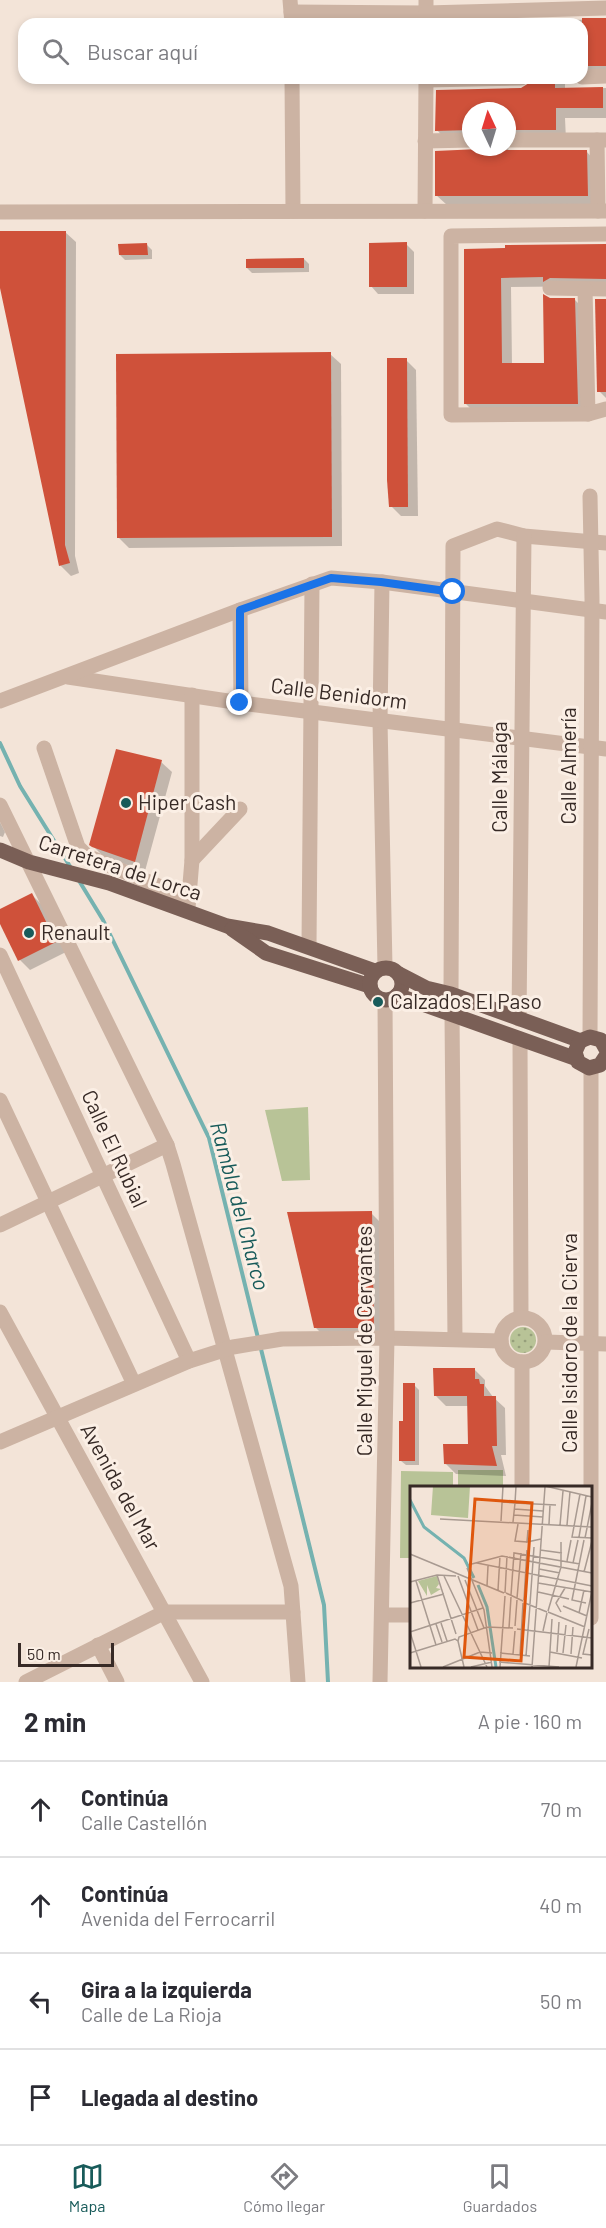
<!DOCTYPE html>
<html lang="es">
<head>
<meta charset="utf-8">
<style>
  body { margin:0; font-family:Barlow,sans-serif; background:#f7f7f7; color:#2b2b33 }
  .compass { position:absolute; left:462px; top:102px; width:54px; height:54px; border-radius:50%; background:#fff; box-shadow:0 3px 9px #0003; rotate:356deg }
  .scale { position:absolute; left:18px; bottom:15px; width:96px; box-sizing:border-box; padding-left:6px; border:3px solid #372a26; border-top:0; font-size:16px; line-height:21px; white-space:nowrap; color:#372a26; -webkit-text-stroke:4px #fbefe5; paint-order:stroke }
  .stop { position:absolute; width:18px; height:18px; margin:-14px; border:4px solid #1a73e8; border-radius:50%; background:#fff }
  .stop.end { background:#1a73e8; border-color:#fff; box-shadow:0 2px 6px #0008 }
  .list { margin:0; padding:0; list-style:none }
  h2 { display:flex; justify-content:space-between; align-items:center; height:78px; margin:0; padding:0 24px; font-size:26px }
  h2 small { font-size:20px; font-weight:400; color:#7c7c81 }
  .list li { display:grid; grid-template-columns:39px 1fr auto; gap:18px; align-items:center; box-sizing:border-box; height:96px; padding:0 24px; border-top:2px solid #e1e1e2 }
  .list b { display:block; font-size:22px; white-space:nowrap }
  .list p { margin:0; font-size:20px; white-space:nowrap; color:#7c7c81 }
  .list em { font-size:20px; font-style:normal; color:#7c7c81 }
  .icon { flex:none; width:33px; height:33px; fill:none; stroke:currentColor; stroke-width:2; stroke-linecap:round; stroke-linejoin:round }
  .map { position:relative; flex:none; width:606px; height:1682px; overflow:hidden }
  .search { position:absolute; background:#fff; box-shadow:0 3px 9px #0003; left:18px; right:18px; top:18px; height:66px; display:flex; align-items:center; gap:15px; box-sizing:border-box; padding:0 21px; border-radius:18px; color:#7c7c81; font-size:22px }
  .sheet { height:462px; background:#fff }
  nav { display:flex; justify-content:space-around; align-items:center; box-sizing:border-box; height:84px; border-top:2px solid #e1e1e2; background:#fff; font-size:16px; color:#7c7c81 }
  nav a { display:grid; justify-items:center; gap:3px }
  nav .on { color:#185b5a }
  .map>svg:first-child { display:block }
</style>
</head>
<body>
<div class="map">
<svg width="606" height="1682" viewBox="0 0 606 1682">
  <defs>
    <pattern id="park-dots" width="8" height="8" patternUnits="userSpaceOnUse" patternTransform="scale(1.5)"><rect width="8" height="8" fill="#b8c397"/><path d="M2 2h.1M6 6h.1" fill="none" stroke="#969f7b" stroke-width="1.8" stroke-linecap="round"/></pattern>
  </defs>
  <rect width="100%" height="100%" fill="#f3e4d8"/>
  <g fill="#b8c397">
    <polygon points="308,1107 310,1180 282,1181 265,1110"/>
    <rect x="458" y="1470" width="45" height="17"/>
    <polygon points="401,1471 453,1472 453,1487 411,1487 411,1558 400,1558"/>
  </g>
  <circle fill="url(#park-dots)" cx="523" cy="1340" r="13"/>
  <g fill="#0003">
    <polygon points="606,19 606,76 582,76 582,24 437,24"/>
    <polygon points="533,78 565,78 565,89 606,88 606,118 565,118 566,140 509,145 508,151 586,151 596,162 597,206 447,205 436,195 479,147 507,147 507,111 471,111 471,140 447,141 437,130 437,91 521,89 528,87"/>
    <polygon points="65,232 76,242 75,556 79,573 71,576 60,565 0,281 0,233"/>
    <polygon points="406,244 414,252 414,294 378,294 371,286"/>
    <polygon points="147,245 152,250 152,259 125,260 120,255"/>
    <polygon points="606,245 606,286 511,287 512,365 545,364 549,299 575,300 585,310 587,414 475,413 465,403 466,250"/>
    <polygon points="304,259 309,264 309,272 252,273 247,268"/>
    <polygon points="606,300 606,398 599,391"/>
    <polygon points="330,354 341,364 342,546 129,548 118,537"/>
    <polygon points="406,360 416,370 418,516 401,516 391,506"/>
    <polygon points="161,762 172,772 145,871 104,857 91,844"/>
    <polygon points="0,822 5,832 3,837 0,836"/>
    <polygon points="32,895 42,905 66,952 30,970 20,960 0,920 0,910"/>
    <polygon points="371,1213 381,1223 383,1338 326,1338 315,1327"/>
    <polygon points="474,1369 485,1380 485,1386 493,1397 505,1408 506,1455 501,1455 506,1476 456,1474 445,1463 470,1446 469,1406 446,1406 436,1396"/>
    <polygon points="414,1385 419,1390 419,1465 406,1465 401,1461 405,1423"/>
  </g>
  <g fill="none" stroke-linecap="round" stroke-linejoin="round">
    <g stroke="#75b2b0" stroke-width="4">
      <polyline points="0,743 20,786 71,868"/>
      <polyline points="78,879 103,920 209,1138 258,1338"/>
      <polyline points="260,1345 324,1605 328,1682"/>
    </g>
  </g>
  <g fill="#cf513a">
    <rect x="582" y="18" width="24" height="48"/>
    <polygon points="529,83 555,83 555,88 603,87 603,108 556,108 556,130 507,130 507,111 471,111 471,130 435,131 436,90 521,88"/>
    <polygon points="502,148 507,150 587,150 588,196 435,196 435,151"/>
    <polygon points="0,231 66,231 65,545 70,563 59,566 0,288"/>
    <polygon points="407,242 407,287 369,287 369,243"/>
    <polygon points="147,243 148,255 119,255 118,244"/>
    <polygon points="606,244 606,279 550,278 543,282 543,277 501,278 502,363 544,363 543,294 550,298 575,298 578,404 464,404 464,249 505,248 505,245"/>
    <polygon points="304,258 304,268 246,268 246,259"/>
    <polygon points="595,299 606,299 606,392 597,392"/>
    <polygon points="331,352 332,537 117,538 116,354"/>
    <polygon points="387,358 407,358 408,507 389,507 387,480"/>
    <polygon points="116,749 162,760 135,862 92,847 89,845"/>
    <polygon points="32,893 56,942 18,961 0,924 0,909"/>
    <polygon points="372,1211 374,1328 314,1328 287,1212"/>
    <polygon points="433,1368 475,1368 475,1379 479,1379 480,1384 484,1384 484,1396 496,1396 497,1446 492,1446 497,1466 444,1464 443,1444 468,1444 467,1396 434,1396"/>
    <polygon points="403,1383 415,1383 415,1461 399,1461 399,1421 403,1421"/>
  </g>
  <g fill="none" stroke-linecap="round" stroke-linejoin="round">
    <g stroke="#ccb3a3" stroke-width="15">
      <polyline points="290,0 292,24"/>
      <polyline points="291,12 426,13 426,0"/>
      <polyline points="426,24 426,13 606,8"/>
      <polyline points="582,77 606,76"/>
      <polyline points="292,78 293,211"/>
      <polyline points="426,80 521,78"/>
      <polyline points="507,140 606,140"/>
      <polyline points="597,140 598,211"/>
      <polyline points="425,141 471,140"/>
      <polyline points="425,211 426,78"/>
      <polyline points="0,212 606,211"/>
      <polyline points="550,288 606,289"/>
      <polyline points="585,289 588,414 606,409"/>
      <polyline points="588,414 451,415 451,236 606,234"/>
      <polyline points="382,582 380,721 385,967"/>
      <polyline points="240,610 241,703"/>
      <polyline points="68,677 241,703 606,749"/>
      <polyline points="0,701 240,610 331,578 382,582 606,612"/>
      <polyline points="44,748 78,847 87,856 189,899"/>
      <polyline points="0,805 167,1145 173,1164 291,1586 298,1682"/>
      <polyline points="192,860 240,809"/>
      <polyline points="188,908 192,860 192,695"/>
      <polyline points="309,946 312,584"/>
      <polyline points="0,955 189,1361"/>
      <polyline points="451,994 453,546 497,529 524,536 606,543"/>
      <polyline points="452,1015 455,1339"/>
      <polyline points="519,1019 524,536"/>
      <polyline points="590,1037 592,599 590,496"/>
      <polyline points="520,1039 521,1317"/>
      <polyline points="591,1068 591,1618"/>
      <polyline points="0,1100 134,1384"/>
      <polyline points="0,1225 167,1145"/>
      <polyline points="0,1312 202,1682"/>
      <circle cx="523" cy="1340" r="22"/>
      <polyline points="546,1342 606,1344"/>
      <polyline points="0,1442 189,1361 233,1347 282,1339 387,1338 501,1341"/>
      <polyline points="522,1487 522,1362"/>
      <polyline points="382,1615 411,1615"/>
      <polyline points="98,1645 117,1682"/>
      <polyline points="26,1682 165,1612 293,1612"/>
      <polyline points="380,1682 387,1338 385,1000"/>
    </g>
    <g stroke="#7a5f56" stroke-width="15">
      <polyline points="0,850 29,862 109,883 227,926 268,933 375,971"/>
      <polyline points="232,929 266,953 370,986"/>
      <circle cx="386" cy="984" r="16"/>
      <polyline points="399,974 426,988 451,994 581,1041"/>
      <polyline points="397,995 577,1059"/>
      <polyline points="606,1049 601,1040 590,1037 580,1041 575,1052 578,1062 589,1068 600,1065 606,1056"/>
    </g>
  </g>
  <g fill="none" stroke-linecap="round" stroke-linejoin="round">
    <polyline stroke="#1a73e8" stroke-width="8" points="240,703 240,610 331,578 381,582 453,592"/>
  </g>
  <g fill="#185b5a" stroke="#fbefe5" stroke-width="2">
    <circle cx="126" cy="803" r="6"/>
    <circle cx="29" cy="933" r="6"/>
    <circle cx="378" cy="1002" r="6"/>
  </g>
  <g text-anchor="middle" stroke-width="6" stroke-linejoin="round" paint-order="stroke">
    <g font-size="21" fill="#372a26" stroke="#fbefe5">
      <text transform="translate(339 694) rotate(7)" y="7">Calle Benidorm</text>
      <text transform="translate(569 766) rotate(-90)" y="7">Calle Almería</text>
      <text transform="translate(500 777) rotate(-90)" y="7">Calle Málaga</text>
      <text transform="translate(120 868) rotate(18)" y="7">Carretera de Lorca</text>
      <text transform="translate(114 1149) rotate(65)" y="7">Calle El Rubial</text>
      <text transform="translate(365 1341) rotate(-90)" y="7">Calle Miguel de Cervantes</text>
      <text transform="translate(570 1343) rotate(-90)" y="7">Calle Isidoro de la Cierva</text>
      <text transform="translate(120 1487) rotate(61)" y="7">Avenida del Mar</text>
    </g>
    <g font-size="21" fill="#372a26" stroke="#fbefe5" text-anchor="start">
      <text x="138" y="810">Hiper Cash</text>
      <text x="41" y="940">Renault</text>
      <text x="390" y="1009">Calzados El Paso</text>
    </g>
    <g font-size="22" font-style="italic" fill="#185b5a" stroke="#fbefe5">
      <text transform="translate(240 1206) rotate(75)" y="8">Rambla del Charco</text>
    </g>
  </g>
  <g transform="translate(410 1486)">
    <rect width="182" height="182" fill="#f3e4d8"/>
    <path d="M 23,0 L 60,0 L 58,32 L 21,29 ZM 27,90 L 29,98 L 26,102 L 31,103 L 21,109 L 17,99 L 17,110 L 8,95 Z" fill="#b8c397"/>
    <path fill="none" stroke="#75b2b0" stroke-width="3" d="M 0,14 L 14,41 L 54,72 L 64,92M 68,99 L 77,121 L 86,181"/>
    <path fill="none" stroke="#a89a91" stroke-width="1.5" d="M 135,0 L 182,11M 170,8 L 162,51 L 182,52M 92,16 L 105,17 L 106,0M 104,23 L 133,25M 104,29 L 133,31M 30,33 L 182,41M 91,35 L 93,0M 103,36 L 105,17 L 146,19M 108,38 L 105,55 L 117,56M 139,38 L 140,19M 150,39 L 153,5M 157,39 L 160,6M 118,44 L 117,56 L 131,53M 169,51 L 176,10M 175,52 L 182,17M 174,54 L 162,114 L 176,117M 130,64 L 152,67M 0,68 L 94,107M 157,75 L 161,54M 67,77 L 182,100M 163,77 L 168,54M 58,79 L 92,70 L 182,87M 57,82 L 74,124 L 82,181M 129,83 L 150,87M 174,86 L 182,55M 27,89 L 46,148M 34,90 L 77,181M 48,90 L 68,144M 55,94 L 74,142M 6,95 L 26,159M 0,96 L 27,89 L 46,90M 128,97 L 182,106M 77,100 L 78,80M 88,104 L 90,70M 128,106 L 159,113M 95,107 L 97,70M 96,107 L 113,115M 101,109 L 104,67 L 170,78M 107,112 L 111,67M 114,114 L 117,64M 0,117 L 34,108M 115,117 L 137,126M 120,118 L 124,61M 153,120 L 177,130M 138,125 L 151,81 L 151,56M 138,126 L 175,141M 151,126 L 146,117 L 155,102M 169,127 L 174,104M 31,137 L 37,155M 26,138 L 32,156M 105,140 L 107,114M 99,142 L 101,111M 107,143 L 182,152M 179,143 L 173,168 L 182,169M 133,145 L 137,127M 0,146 L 73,122M 0,146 L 11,181M 48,155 L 54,181M 140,166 L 172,172M 147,166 L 149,136M 0,167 L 45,153 L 48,155 L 49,151 L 77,141 L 103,142M 90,167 L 120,170M 153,167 L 156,139M 103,168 L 105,145M 161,168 L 163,141M 110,169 L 113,117M 116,170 L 120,119M 89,176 L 149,181M 33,181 L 70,166 L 82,167M 61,181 L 82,176M 90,181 L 95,110M 122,181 L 135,1M 139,181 L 142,133M 166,181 L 182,105"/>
    <path fill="#df570d" fill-opacity="0.15" stroke="#df570d" stroke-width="3" d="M 65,13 L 122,17 L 111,175 L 54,171 Z"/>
    <rect width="182" height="182" fill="none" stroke="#372a26" stroke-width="3"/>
  </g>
</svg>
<svg class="compass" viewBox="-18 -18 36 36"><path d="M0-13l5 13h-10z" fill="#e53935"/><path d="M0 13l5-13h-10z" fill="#7c7c81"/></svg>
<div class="scale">50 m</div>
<div class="stop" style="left:453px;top:592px"></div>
<div class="stop end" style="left:240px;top:703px"></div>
<div class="search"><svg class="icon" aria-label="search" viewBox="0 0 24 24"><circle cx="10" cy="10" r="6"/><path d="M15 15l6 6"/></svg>Buscar aquí</div>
</div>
<section class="sheet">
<h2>2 min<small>A pie · 160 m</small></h2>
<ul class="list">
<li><svg class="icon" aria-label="ahead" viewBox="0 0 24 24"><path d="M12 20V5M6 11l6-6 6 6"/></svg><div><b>Continúa</b><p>Calle Castellón</p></div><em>70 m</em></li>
<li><svg class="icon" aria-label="ahead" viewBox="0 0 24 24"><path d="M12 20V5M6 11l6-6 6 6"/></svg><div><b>Continúa</b><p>Avenida del Ferrocarril</p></div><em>40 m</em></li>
<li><svg class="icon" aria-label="left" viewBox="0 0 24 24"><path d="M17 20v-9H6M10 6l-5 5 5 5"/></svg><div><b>Gira a la izquierda</b><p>Calle de La Rioja</p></div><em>50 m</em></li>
<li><svg class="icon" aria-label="arrive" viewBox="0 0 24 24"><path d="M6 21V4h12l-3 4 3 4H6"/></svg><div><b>Llegada al destino</b></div></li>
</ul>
</section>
<nav>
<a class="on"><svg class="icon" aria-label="map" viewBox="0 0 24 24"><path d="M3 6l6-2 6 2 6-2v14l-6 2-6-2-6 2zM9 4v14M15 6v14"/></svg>Mapa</a>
<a><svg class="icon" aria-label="directions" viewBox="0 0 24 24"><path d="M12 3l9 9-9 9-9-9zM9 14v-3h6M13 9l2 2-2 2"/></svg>Cómo llegar</a>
<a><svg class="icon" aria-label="saved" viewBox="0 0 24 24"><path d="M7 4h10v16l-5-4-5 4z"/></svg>Guardados</a>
</nav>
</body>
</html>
